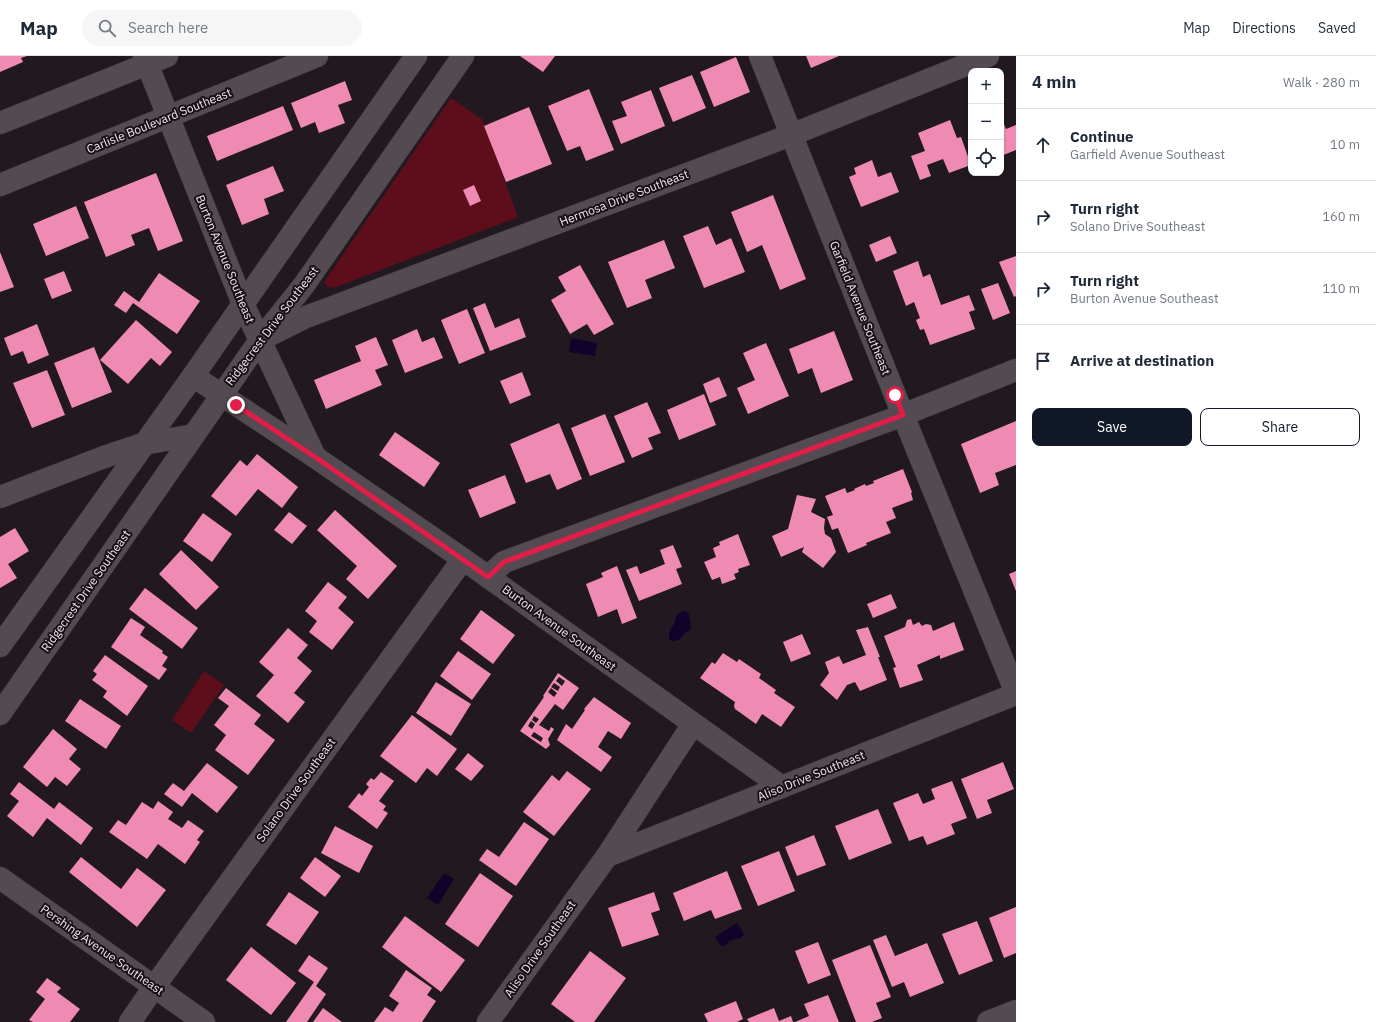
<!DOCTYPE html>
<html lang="en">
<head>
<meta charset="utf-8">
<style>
  body { margin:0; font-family:"IBM Plex Sans",sans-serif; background:#f6f6f7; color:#1f2937 }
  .controls { position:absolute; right:12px; top:12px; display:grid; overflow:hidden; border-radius:8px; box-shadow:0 1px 3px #0004 }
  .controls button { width:36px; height:36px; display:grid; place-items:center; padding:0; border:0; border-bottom:1px solid #e0e1e3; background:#fff; color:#1f2937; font:20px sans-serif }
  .stop { position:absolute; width:12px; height:12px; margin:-9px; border:3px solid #e11d48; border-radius:50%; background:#fff }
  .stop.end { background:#e11d48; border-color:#fff; box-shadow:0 1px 4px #0008 }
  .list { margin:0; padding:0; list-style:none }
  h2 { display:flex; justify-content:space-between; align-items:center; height:52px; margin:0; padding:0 16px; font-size:17px }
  h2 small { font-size:13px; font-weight:400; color:#747a83 }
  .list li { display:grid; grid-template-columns:26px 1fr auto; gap:12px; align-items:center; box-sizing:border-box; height:72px; padding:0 16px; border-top:1px solid #e0e1e3 }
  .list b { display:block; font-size:15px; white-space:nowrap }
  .list p { margin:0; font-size:13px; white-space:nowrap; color:#747a83 }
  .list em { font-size:13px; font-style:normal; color:#747a83 }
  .actions { display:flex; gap:8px; padding:12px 16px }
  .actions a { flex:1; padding:9px 0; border:1px solid #111827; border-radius:8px; text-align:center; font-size:14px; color:#111827 }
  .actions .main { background:#111827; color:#fff }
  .icon { flex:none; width:22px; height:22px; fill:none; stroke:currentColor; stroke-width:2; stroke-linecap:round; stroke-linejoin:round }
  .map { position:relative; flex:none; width:1016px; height:966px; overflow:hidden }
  header { display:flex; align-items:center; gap:24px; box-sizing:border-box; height:56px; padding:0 20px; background:#fff; border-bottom:1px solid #e0e1e3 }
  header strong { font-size:19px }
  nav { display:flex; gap:22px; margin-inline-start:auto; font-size:14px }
  .search { width:280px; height:36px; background:#f6f6f7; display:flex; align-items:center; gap:10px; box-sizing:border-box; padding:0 14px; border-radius:22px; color:#747a83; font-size:15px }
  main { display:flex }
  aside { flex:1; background:#fff }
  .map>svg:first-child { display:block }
</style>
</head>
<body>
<header>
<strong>Map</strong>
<div class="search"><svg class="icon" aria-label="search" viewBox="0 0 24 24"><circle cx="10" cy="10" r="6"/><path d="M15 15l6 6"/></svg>Search here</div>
<nav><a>Map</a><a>Directions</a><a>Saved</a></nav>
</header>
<main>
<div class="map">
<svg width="1016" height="966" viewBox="0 0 1016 966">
  <rect width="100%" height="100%" fill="#21191f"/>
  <g fill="#5e0d1b">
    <polygon points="451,42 482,63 518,161 339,230 329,232 324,226"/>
    <polygon points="204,615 224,629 191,677 172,664"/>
  </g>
  <g fill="#10032b">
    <polygon points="571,282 597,287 595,300 569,296"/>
    <polygon points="685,555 689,558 691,572 690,574 685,577 679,584 673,585 669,583 669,576 675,566 676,560 680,556"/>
    <polygon points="444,817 454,823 438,849 427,842"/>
    <path d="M 737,867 L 738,868 L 744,878 C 741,884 738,882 732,884 C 729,885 726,888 724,890 L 721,890 L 715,881 Z"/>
  </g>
  <g fill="#ef8bb2" fill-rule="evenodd">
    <polygon points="0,0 27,0 21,2 23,6 0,16"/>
    <polygon points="520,0 555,0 543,16"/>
    <polygon points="806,0 839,0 811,12"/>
    <polygon points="736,1 750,36 714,51 700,16"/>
    <polygon points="692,19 706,52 673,66 659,32"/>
    <polygon points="345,25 352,44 338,49 345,67 319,77 315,66 301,72 291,47"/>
    <polygon points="589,33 614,94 586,105 580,90 567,95 548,50"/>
    <polygon points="651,34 665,70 621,88 612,65 627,60 621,46"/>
    <polygon points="283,50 293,74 217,105 207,80"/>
    <polygon points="529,51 552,108 506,126 484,70"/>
    <polygon points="1001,61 1006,73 1016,69 1016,94 1001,100"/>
    <polygon points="950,64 957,82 961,81 971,109 949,117 943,103 927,109 931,120 920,124 911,100 925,95 918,77"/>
    <polygon points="872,104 878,121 891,116 899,136 861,151 849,121 856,118 854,112"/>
    <polygon points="273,110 284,135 264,143 269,158 242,169 226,129"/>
    <polygon points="156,117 183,185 158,195 149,172 131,179 135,189 106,201 84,146"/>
    <polygon points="474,129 481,145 470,150 463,134"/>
    <polygon points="773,139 806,223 780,234 762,189 747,196 731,156"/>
    <polygon points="76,150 89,182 46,200 33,168"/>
    <polygon points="708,170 716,189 731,182 745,216 704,232 683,180"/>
    <polygon points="890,180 897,197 876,206 869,189"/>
    <polygon points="664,184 675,212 645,224 652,242 627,252 608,206"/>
    <polygon points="0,196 14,231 0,236"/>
    <polygon points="1016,200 1016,240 1014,241 999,206"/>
    <polygon points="918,205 923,221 930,218 941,249 969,239 975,254 969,256 975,273 930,289 924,273 920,274 916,264 920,262 914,246 906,250 893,215"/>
    <polygon points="580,209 614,268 594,279 587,268 570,278 551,244 566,235 558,221"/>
    <polygon points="64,215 72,235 52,243 44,223"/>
    <polygon points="159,217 200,245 177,278 133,247 126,257 114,249 124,235 139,246"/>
    <polygon points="998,227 1010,257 993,264 981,233"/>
    <polygon points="485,247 495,272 519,262 526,281 490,295 473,252"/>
    <polygon points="467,253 485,297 459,308 441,264"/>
    <polygon points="136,264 172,296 160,310 151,302 128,328 100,304"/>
    <polygon points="37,268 49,299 28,308 23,295 11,300 4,282"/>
    <polygon points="417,273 422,286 434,281 443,302 405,317 392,284"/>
    <polygon points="834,275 853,324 821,337 812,312 798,318 789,293"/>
    <polygon points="376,281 388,309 375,314 382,329 326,353 314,324 361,305 355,290"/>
    <polygon points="766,287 789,340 748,358 737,332 755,324 743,297"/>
    <polygon points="94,291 112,336 72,352 54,307"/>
    <polygon points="47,314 65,359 32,372 13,327"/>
    <polygon points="522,316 531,339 510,348 500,325"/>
    <polygon points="719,321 727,340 710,347 703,328"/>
    <polygon points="704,338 716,369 679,384 667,354"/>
    <polygon points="647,346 661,377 648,382 653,393 632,402 614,360"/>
    <polygon points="605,358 625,406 590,420 571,372"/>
    <polygon points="1016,365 1016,409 995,417 999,429 980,437 961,388"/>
    <polygon points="559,367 582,423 557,434 550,418 526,427 510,388"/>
    <polygon points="395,376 440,407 424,431 379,399"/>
    <polygon points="257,398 298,431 282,452 258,433 236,460 211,440 240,404 247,410"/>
    <polygon points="903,413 912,436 911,437 913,444 892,452 896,462 886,466 891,477 866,487 867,489 848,497 838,472 832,474 827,461 833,459 825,440 845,432 847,437 855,434 854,433 865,428 866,430 874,427 873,425"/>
    <polygon points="505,419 516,447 480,462 468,434"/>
    <polygon points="797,439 816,443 811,456 825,463 824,472 825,478 831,482 836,496 823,512 802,496 804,491 781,501 772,480 788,473"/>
    <polygon points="335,454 397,510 368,543 346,523 357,510 317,474"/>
    <polygon points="289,456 307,470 292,488 274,474"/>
    <polygon points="203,457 232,478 212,506 183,485"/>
    <polygon points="15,472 29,495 8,508 17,522 0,532 0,481"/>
    <polygon points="738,478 750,509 738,513 739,516 734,518 736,523 722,528 720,521 712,524 704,506 716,501 713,492 720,489 719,486"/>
    <polygon points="673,489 682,511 676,513 682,528 639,545 626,514 637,510 640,518 665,508 660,494"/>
    <polygon points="181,494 219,531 196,554 159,518"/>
    <polygon points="617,510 637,562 622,568 617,553 598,561 586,528 603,521 601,517"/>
    <polygon points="1016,515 1016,535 1009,518"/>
    <polygon points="328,526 347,541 338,552 354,566 332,594 309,576 317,565 305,555"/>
    <polygon points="145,532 198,572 182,593 129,553"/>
    <polygon points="891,538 897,552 873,562 867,548"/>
    <polygon points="481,554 515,579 493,608 460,583"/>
    <polygon points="131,562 145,571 140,579 163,595 162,597 168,601 162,610 167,613 159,624 111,591"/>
    <polygon points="911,563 913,569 919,566 922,570 926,568 931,569 933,575 954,566 964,594 940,603 940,599 917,609 923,624 900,632 893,612 896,611 884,580 905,571 907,564"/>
    <polygon points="868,571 880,601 878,601 887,624 860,635 855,626 847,629 837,644 820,629 829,617 825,606 839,600 843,608 866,599 856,574"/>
    <polygon points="288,572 308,589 297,602 312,615 294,637 305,646 288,667 256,640 274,619 259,606"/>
    <polygon points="802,578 811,598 791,606 783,586"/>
    <polygon points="458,595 491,618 472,644 440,620"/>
    <polygon points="723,597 737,606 739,603 761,618 759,622 776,634 774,637 795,651 781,671 762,658 756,668 735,653 734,650 735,646 700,622 712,606 715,608"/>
    <polygon points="105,599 148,630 127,660 103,641 107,635 92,624 97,618 93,615"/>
    <path d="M 558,617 L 579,632 L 563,654 L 555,648 L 539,669 L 549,675 L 551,671 L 554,673 L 548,683 L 550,689 L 546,693 L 520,675 L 544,641 L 543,640 ZM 559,621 L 565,625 L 562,630 L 556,625 ZM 554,627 L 560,631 L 558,635 L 551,631 ZM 551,632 L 557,637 L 554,641 L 548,636 ZM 534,660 L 539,663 L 536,667 L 532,664 ZM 531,665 L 535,668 L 532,673 L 528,670 ZM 534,676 L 543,682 L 541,686 L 531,680 Z"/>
    <polygon points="436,626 471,648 451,680 416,657"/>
    <polygon points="226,632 261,659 254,668 275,684 248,719 215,694 226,679 214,669 229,650 218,642"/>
    <polygon points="594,641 631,667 621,683 608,675 598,691 612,701 601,716 557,684 566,668 572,673 585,654 584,653"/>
    <polygon points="80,643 121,670 106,693 65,665"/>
    <polygon points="412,659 457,693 437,720 427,712 416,727 380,700"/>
    <polygon points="53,673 77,693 69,703 81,713 67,730 55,721 47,731 23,711"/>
    <polygon points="468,697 484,710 471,725 455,713"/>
    <polygon points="1003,706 1014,733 987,744 992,757 977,763 961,723"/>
    <polygon points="207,707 238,731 217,757 192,737 182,751 164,738 173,727 184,735"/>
    <polygon points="567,715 591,733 554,780 523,756 552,719 559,725"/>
    <polygon points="381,716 394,725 379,745 386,750 383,754 388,757 377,773 348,751 359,737 362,740 369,731 366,728 371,722 374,724"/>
    <polygon points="952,725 967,762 951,768 955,778 927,789 923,780 909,785 893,747 918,737 923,748 935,743 931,733"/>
    <polygon points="19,726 54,753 59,746 93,772 81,789 47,762 33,781 7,760 19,745 10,738"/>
    <polygon points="158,745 173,756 168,763 182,772 188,764 204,775 197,784 200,786 185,808 158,788 147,803 109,776 118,764 126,769 142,746 153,753"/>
    <polygon points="878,753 892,787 849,804 835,770"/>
    <polygon points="524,766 549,783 516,830 479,804 487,793 499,801"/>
    <polygon points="335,770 373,790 359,817 321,797"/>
    <polygon points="814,779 826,809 797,820 785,791"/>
    <polygon points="779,795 795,835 758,850 741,810"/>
    <polygon points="81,801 121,833 137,812 166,834 137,871 69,816"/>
    <polygon points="315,801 341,820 325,841 300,822"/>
    <polygon points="727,815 742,853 715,863 711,854 684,865 673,837"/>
    <polygon points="480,817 513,840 478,891 445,868"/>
    <polygon points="289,836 319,856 296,889 266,869"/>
    <polygon points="654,836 660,854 651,857 659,879 622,891 608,852"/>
    <polygon points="1016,851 1016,897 1004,902 989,862"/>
    <polygon points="405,860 465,904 441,936 382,891"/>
    <polygon points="977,865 993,905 959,919 942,878"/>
    <polygon points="886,879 895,900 927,887 944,927 910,941 904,926 892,931 873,884"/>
    <polygon points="818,886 831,919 808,928 795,895"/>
    <polygon points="870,889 891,941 876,947 882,962 872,966 856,966 832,904"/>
    <polygon points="251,891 296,927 271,959 226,924"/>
    <polygon points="590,895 626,922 594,966 575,966 551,948"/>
    <polygon points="309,899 328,912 316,930 326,938 307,966 286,966 314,926 298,915"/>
    <polygon points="406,914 432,932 427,939 436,945 422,966 374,966 385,951 393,956 399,947 389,940"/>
    <polygon points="47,922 61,932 57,936 80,953 70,966 33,966 29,964 45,943 36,936"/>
    <polygon points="828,939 839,966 795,966 809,960 804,948"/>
    <polygon points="736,945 743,963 737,966 708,966 704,958"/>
    <polygon points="323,952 342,966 313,966"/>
    <polygon points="774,952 779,965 791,960 793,966 749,966 747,963"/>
  </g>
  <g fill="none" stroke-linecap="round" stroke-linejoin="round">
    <defs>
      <g id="minor">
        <polyline points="144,0 243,248 315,401"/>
        <polyline points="760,0 903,359 1016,637"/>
        <polyline points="0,67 167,0"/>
        <polyline points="0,129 317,0"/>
        <polyline points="266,281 306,261 791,79 988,0"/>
        <polyline points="193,320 315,401 463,503 782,731"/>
        <polyline points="0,441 104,401 143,388 194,379"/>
        <polyline points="488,521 504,506 890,364 1016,314"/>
        <polyline points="0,590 193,320 416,0"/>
        <polyline points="0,658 260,284 304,229 463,0"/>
        <polyline points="607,800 1016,638"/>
        <polyline points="0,822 204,966"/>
        <polyline points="130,966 154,931 463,503"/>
        <polyline points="488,966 607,800 693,668"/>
        <polyline points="988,966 1016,955"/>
      </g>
    </defs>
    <use href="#minor" stroke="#3c373b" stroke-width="23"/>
    <use href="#minor" stroke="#544b52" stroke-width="22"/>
  </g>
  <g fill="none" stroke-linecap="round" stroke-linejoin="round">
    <polyline stroke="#e11d48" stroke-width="5" points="236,349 315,401 488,521 504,506 903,359 895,339"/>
  </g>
  <g text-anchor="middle" stroke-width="4" stroke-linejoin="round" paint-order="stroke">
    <g font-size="12" fill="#eee8ec" stroke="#171016">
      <text transform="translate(159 65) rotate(-22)" y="4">Carlisle Boulevard Southeast</text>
      <text transform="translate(624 142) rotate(-21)" y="4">Hermosa Drive Southeast</text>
      <text transform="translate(225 203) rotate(68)" y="4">Burton Avenue Southeast</text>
      <text transform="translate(860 252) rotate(68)" y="4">Garfield Avenue Southeast</text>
      <text transform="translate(272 270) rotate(-53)" y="4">Ridgecrest Drive Southeast</text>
      <text transform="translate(86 535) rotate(-55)" y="4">Ridgecrest Drive Southeast</text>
      <text transform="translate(559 572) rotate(36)" y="4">Burton Avenue Southeast</text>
      <text transform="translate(811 720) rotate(-22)" y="4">Aliso Drive Southeast</text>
      <text transform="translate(296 734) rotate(-54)" y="4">Solano Drive Southeast</text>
      <text transform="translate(540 893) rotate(-55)" y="4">Aliso Drive Southeast</text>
      <text transform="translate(102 894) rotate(35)" y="4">Pershing Avenue Southeast</text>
    </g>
  </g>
</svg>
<div class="controls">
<button>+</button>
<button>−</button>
<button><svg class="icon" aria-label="locate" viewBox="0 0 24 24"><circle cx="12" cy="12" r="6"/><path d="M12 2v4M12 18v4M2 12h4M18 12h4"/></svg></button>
</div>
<div class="stop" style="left:895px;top:339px"></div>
<div class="stop end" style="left:236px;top:349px"></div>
</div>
<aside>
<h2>4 min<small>Walk · 280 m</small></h2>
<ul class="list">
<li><svg class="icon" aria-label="ahead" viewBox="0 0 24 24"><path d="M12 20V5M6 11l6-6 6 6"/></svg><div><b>Continue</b><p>Garfield Avenue Southeast</p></div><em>10 m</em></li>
<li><svg class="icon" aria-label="right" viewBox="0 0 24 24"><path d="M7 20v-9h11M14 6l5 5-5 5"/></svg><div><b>Turn right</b><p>Solano Drive Southeast</p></div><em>160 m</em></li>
<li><svg class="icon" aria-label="right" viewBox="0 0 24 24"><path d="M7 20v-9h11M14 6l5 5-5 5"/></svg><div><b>Turn right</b><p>Burton Avenue Southeast</p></div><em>110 m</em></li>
<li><svg class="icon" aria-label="arrive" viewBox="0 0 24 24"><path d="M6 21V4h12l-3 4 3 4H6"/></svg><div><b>Arrive at destination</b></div></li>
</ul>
<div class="actions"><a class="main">Save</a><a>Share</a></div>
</aside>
</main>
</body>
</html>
